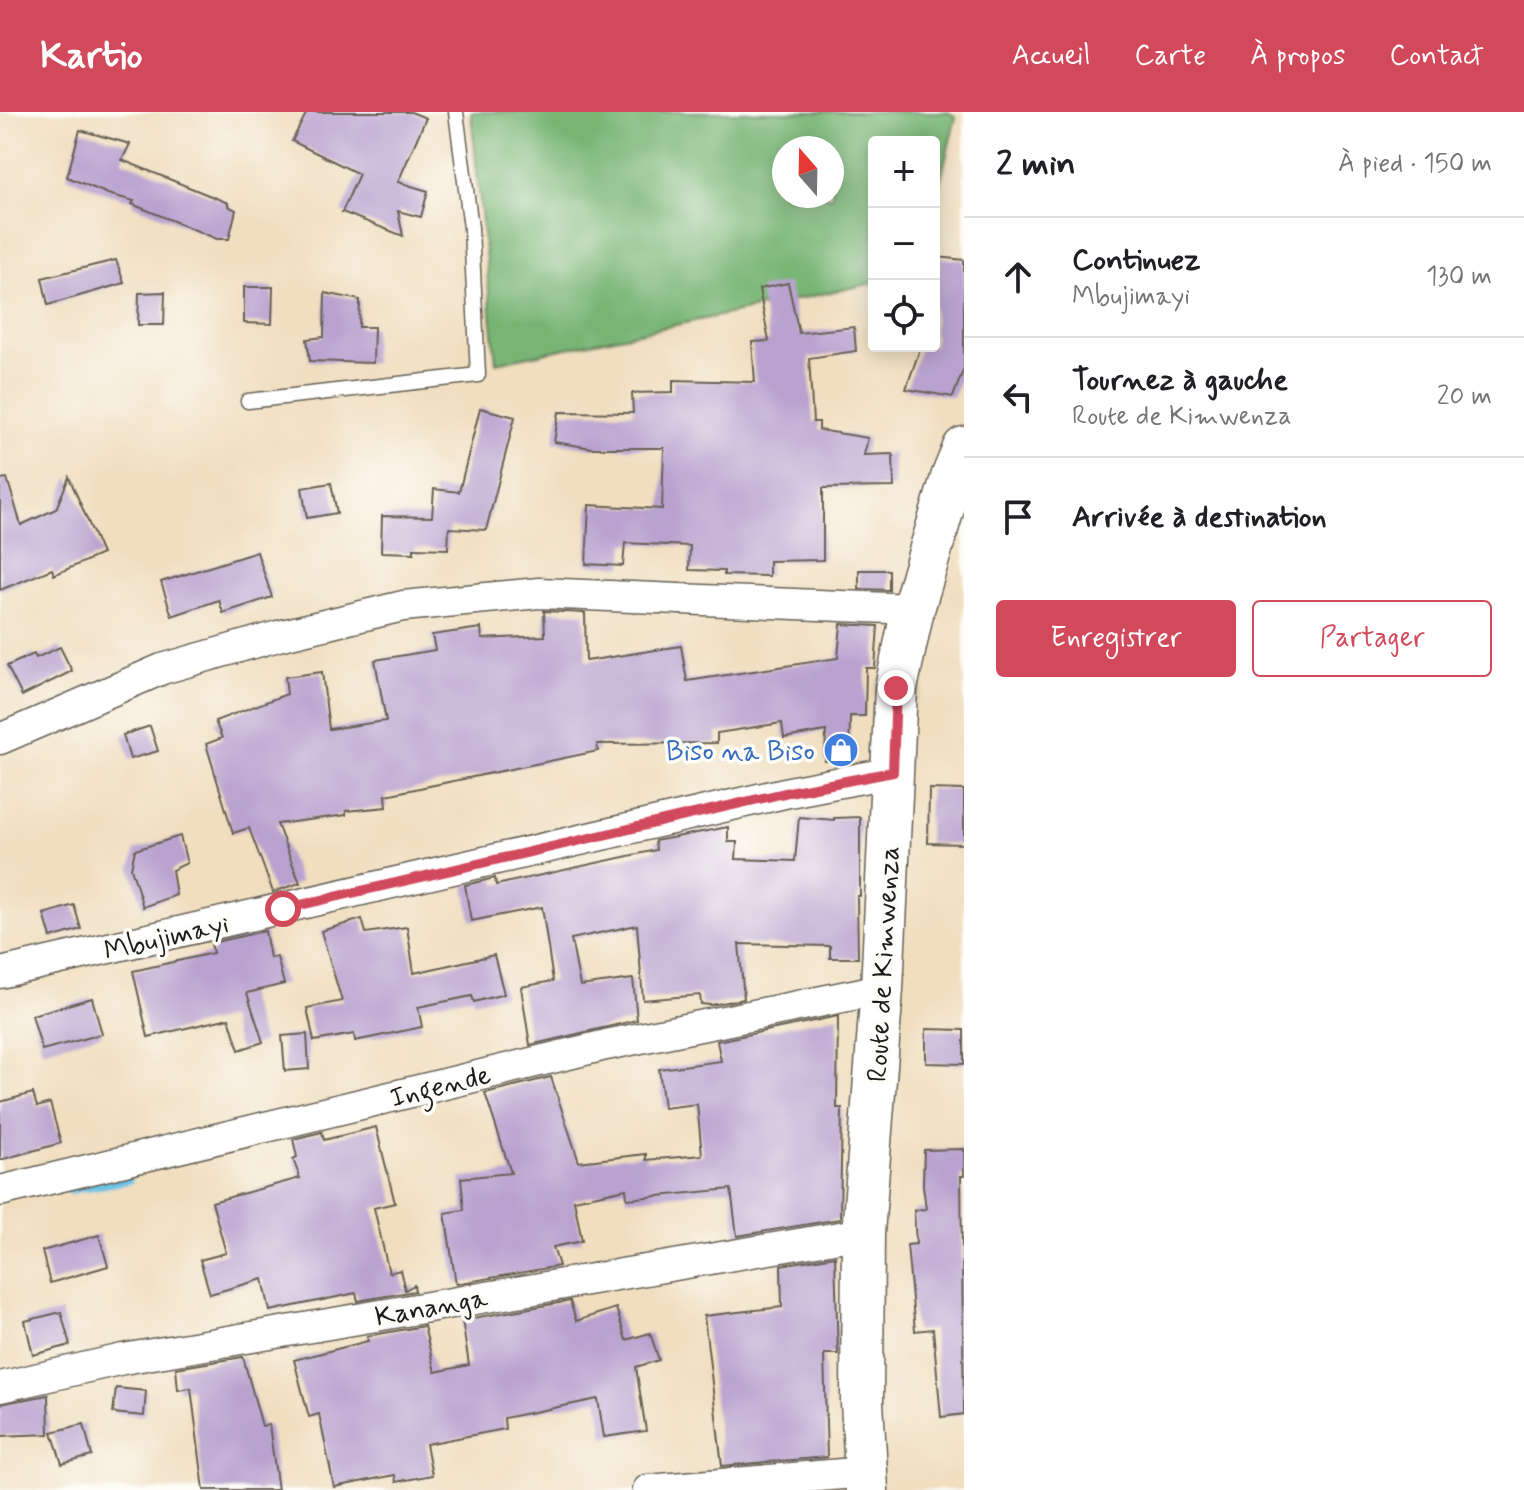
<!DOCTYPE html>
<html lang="fr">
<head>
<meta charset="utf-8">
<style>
  body { margin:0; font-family:Mynerve,sans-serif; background:#f6f6f6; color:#202124 }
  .controls { position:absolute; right:24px; top:24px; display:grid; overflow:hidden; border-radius:8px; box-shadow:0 4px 20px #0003 }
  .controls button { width:72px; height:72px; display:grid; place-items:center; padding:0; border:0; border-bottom:2px solid #e0e0e0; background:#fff; color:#202124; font:40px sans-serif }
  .compass { position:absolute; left:772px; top:24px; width:72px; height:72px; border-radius:50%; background:#fff; box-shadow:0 4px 20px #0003; rotate:340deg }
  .stop { position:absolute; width:24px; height:24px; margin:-18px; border:6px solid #d1495b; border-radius:50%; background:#fff }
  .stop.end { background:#d1495b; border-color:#fff; box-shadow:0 2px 8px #0008 }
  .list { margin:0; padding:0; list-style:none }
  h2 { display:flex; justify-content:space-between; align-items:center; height:104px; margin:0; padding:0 32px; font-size:34px }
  h2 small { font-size:26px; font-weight:400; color:#757577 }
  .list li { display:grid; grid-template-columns:52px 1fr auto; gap:24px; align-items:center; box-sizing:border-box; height:120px; padding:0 32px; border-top:2px solid #e0e0e0 }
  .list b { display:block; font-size:30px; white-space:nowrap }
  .list p { margin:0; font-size:26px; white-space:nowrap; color:#757577 }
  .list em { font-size:26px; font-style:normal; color:#757577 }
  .actions { display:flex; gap:16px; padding:24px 32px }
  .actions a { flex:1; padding:18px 0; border:2px solid #d1495b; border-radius:8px; text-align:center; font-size:28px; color:#d1495b }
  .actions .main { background:#d1495b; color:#fff }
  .icon { flex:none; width:44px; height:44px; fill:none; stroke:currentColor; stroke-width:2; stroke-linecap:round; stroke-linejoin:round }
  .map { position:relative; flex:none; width:964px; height:1378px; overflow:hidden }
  header { display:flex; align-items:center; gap:48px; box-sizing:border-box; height:112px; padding:0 40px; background:#d1495b; color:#fff }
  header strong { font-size:38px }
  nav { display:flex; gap:44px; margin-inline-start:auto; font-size:28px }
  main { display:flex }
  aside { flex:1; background:#fff }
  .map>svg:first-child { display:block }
</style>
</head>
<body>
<header>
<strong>Kartio</strong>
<nav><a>Accueil</a><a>Carte</a><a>À propos</a><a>Contact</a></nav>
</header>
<main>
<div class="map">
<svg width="964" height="1378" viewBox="0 0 964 1378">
  <rect width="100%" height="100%" fill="#fdfcf7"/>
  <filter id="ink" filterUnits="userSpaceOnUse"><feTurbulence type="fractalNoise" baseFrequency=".0125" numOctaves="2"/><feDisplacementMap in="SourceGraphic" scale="16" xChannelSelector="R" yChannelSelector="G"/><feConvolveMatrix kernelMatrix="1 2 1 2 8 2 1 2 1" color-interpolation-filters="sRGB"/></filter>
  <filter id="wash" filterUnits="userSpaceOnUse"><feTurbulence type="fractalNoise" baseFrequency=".006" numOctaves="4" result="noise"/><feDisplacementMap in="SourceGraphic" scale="32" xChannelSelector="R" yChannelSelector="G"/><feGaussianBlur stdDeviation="1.8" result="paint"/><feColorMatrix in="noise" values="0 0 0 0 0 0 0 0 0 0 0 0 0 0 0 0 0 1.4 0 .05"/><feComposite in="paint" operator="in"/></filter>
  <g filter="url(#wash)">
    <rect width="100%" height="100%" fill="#f0debf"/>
    <path fill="#78b575" stroke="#4a6848" stroke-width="2" fill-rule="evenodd" d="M 471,0 L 948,0 L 956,5 L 934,95 L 934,30 L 874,30 L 874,171 L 496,251 ZM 784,36 L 832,36 L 832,84 L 784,84 Z"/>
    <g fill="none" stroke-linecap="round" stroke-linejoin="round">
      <polyline stroke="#6ac2e7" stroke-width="10" points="69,1077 128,1067"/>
    </g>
    <g id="blocks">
      <g fill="#b9a2cf">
        <polygon points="307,0 411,0 426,6 398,70 428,79 421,105 398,99 403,124 342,100 359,62 292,29"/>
        <polygon points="80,18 130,32 122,48 228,91 228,94 236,98 229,127 217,127 132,92 134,89 108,82 67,65"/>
        <polygon points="937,145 964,148 964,256 953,285 906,277 921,234 934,234 934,175"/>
        <polygon points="116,148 124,171 48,193 42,166"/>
        <polygon points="788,171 799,221 854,215 856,239 809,246 813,310 819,310 819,318 868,326 864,343 893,342 894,375 823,376 823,448 769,449 769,464 724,463 724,459 689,458 690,434 625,431 623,454 586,452 589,393 662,397 664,336 592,336 554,330 559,300 633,301 632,281 673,280 673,268 755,270 752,230 769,229 759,177"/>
        <polygon points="244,175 273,175 272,212 244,211"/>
        <polygon points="165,180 164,213 138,213 139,181"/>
        <polygon points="325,181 360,188 359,215 374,215 373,251 310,249 307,227 324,225"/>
        <polygon points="480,296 515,305 486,418 449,416 448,437 414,436 414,441 381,440 382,404 432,405 434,377 459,380"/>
        <polygon points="69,365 102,442 54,463 52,457 0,478 0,367 7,366 21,413 56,397"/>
        <polygon points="331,371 337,401 307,406 302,376"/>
        <polygon points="257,440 272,485 223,501 219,488 172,504 161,470"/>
        <polygon points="859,458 889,458 889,478 859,477"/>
        <polygon points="544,499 585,501 586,549 681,534 687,569 838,546 841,512 878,514 875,556 866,556 865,604 850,604 849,649 825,649 826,619 784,626 782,611 717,621 717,631 597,632 598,639 386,683 387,695 346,699 346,703 277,712 300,771 273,780 249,716 233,721 206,632 222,626 215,609 287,582 285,565 322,560 329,617 386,609 375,548 435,538 432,523 481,516 482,527 545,524"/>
        <polygon points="60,535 72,559 22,584 7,554 34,542 36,546"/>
        <polygon points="150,614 158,639 130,647 123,623"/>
        <polygon points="929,677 964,678 964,732 928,731"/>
        <polygon points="799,705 834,708 834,706 860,705 860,784 857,784 858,846 830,846 830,834 739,832 744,887 711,893 701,892 700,883 643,888 637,813 571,827 580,874 633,867 637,908 530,933 521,875 553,869 542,795 471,809 465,773 495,766 496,773 656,738 655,729 728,715 728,730 737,730 736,747 795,749"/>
        <polygon points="180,724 187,751 172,758 176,783 143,795 131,756 135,738"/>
        <polygon points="74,793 81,817 51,826 44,802"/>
        <polygon points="362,807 366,821 407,815 414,861 494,843 504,882 474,890 472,884 418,895 422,915 355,929 354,922 314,929 307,896 342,889 321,819"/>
        <polygon points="265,819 270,846 277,845 284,872 247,881 263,930 239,938 229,906 148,925 133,859 213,841 211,831"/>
        <polygon points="92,886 102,922 42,938 32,903"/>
        <polygon points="838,904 837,996 842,996 840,1107 737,1124 731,1077 627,1087 626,1077 574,1088 582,1129 553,1135 559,1154 456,1172 445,1101 464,1098 461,1066 511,1061 485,981 551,965 579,1050 646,1042 646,1048 702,1043 697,992 664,996 659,957 721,949 717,929"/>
        <polygon points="926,917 964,918 964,952 926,951"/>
        <polygon points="307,922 309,957 285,959 282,924"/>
        <polygon points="33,981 37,995 50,991 61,1031 0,1048 0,990"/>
        <polygon points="376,1015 395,1091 374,1096 389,1161 400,1158 405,1178 414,1173 415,1179 358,1189 356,1181 270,1199 263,1167 210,1182 200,1148 226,1141 212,1090 300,1066 293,1047 297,1045 293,1027 322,1020 324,1028"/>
        <polygon points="964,1037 964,1064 961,1064 964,1302 941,1305 933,1217 915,1219 907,1133 916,1132 914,1098 926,1097 923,1073 924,1038"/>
        <polygon points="99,1123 108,1154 50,1171 42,1139"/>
        <polygon points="835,1144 838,1242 824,1242 827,1345 722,1354 704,1204 782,1195 781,1153"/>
        <polygon points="570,1189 576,1209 616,1196 626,1228 650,1221 659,1248 636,1255 646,1319 604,1325 598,1287 504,1306 505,1317 426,1332 432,1363 396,1370 395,1363 334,1375 319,1302 309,1305 294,1248 368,1229 367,1224 424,1214 435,1260 469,1253 462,1208"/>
        <polygon points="61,1200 70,1233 33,1243 25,1209"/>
        <polygon points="243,1245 262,1314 269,1313 278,1378 204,1378 191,1276 178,1278 176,1256"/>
        <polygon points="116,1276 146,1279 144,1304 113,1301"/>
        <polygon points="48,1283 49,1322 0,1324 0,1292"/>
        <polygon points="84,1312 92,1344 62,1352 52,1320"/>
      </g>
    </g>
  </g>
  <g filter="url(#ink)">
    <use href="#blocks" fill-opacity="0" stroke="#666055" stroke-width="2"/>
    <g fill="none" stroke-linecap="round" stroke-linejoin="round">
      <defs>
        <polyline id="lane" points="248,289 478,263 471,116 456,0"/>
        <g id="street">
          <polyline points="0,627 162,557 278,524 403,494 539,481 913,497"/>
          <polyline points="0,861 789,680 893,660"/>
          <polyline points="0,1079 606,933 882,877"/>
          <polyline points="0,1275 123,1247 863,1121"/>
          <polyline points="648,1378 866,1360"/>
        </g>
        <polyline id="secondary" points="867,1378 862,1290 863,1121 882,877 896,576 913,497 952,366 964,336"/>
      </defs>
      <use href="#lane" stroke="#666055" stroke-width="17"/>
      <use href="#street" stroke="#666055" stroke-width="33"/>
      <use href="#secondary" stroke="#666055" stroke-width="45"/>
      <use href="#lane" stroke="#fff" stroke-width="14"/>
      <use href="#street" stroke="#fff" stroke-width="30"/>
      <use href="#secondary" stroke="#fff" stroke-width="42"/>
    </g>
  </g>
  <g fill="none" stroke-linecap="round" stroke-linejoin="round" filter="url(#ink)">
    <polyline stroke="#d1495b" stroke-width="10" points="283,797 789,680 893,660 896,576"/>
  </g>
  <defs>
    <symbol id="shop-disc" viewBox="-11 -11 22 22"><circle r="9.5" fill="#3f7fe0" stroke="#fdfcf7"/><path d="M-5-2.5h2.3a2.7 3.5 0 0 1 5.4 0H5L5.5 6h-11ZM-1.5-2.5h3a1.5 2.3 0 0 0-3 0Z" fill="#fff"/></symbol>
  </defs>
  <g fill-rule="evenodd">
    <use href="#shop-disc" x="821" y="618" width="40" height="40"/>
  </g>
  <g text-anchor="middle" stroke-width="7" stroke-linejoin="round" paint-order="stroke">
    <g font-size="28" fill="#366cbe" stroke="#fdfcf7" text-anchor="end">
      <text x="815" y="648">Biso na Biso</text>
    </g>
    <g font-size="28" fill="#1c1c1c" stroke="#fdfcf7">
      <text transform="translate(166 824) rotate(-13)" y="10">Mbujimayi</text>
      <text transform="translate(882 852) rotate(-87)" y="10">Route de Kimwenza</text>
      <text transform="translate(440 973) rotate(-14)" y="10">Ingende</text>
      <text transform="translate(431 1194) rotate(-10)" y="10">Kananga</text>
    </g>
  </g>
</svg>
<div class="controls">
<button>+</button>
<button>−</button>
<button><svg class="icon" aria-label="locate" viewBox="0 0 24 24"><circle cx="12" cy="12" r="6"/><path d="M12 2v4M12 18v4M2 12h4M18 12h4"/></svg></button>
</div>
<svg class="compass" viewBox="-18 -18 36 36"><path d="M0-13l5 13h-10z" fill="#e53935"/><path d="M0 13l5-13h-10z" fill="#757577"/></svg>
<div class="stop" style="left:283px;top:797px"></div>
<div class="stop end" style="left:896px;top:576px"></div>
</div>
<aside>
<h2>2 min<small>À pied · 150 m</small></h2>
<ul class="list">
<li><svg class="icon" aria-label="ahead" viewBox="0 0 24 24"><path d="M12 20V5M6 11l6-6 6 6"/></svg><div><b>Continuez</b><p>Mbujimayi</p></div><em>130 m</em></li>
<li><svg class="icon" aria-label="left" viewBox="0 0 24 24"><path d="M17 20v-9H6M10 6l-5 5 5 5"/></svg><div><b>Tournez à gauche</b><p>Route de Kimwenza</p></div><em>20 m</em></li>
<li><svg class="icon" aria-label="arrive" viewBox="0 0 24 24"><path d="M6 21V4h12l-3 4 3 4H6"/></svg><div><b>Arrivée à destination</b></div></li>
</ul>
<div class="actions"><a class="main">Enregistrer</a><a>Partager</a></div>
</aside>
</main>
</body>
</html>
